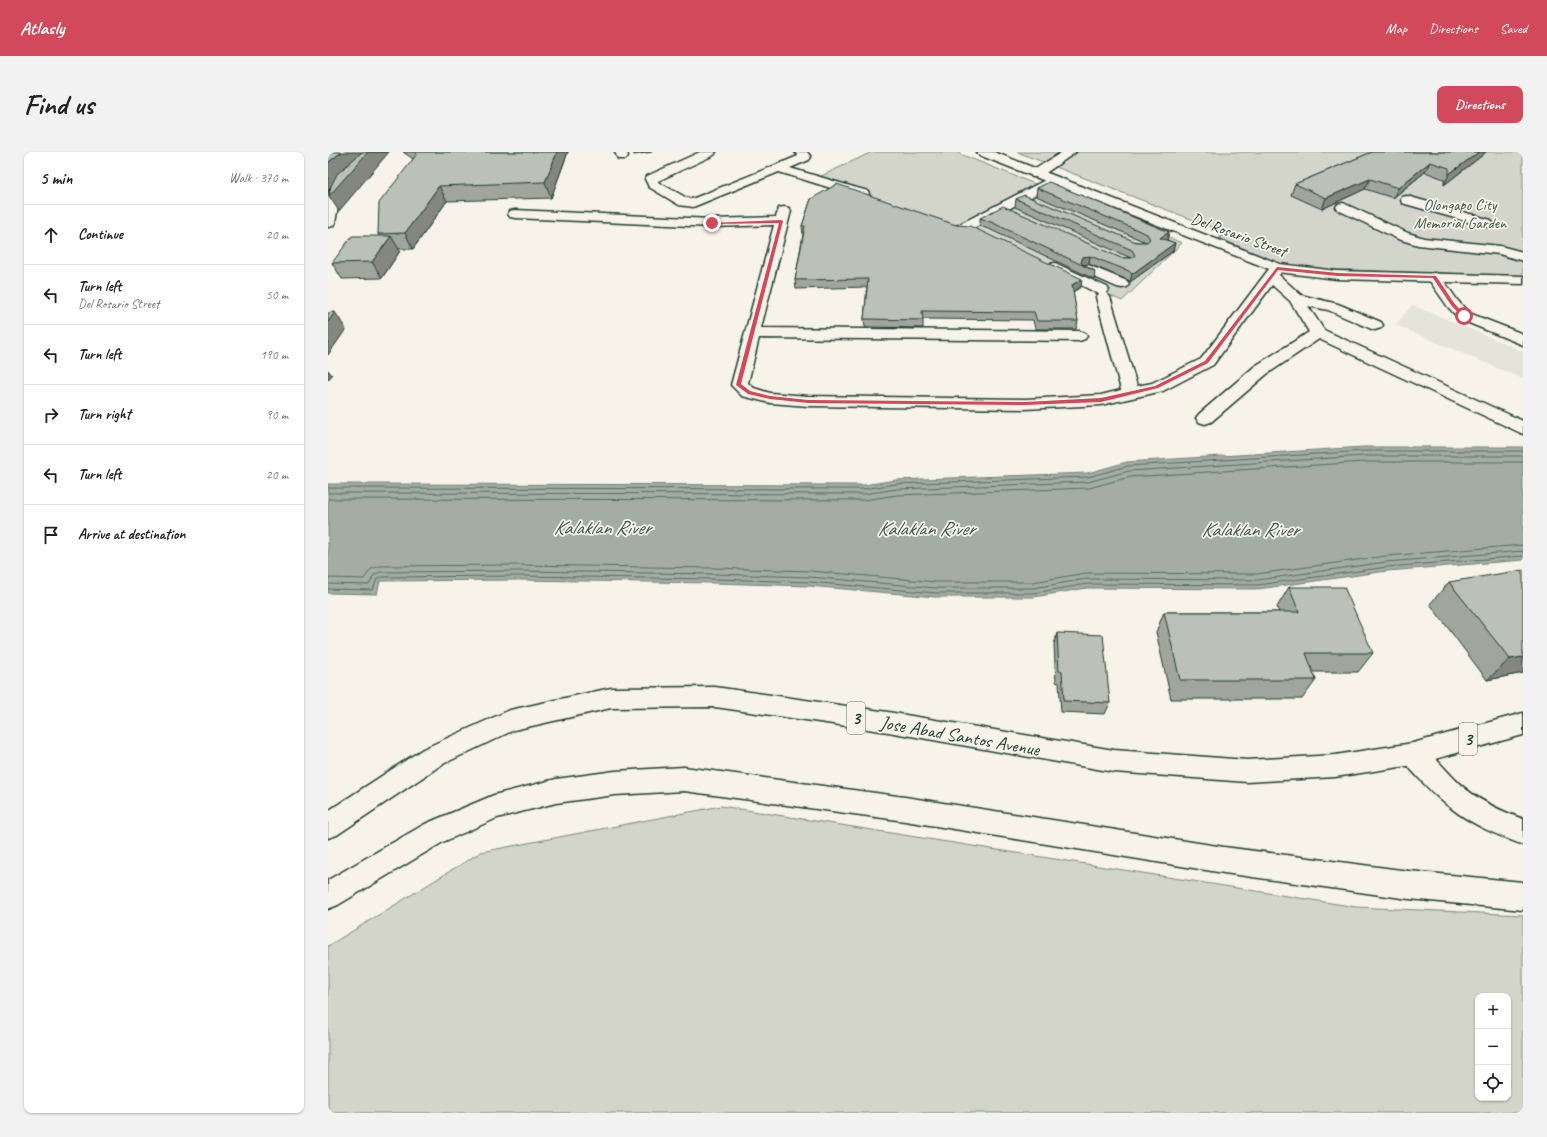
<!DOCTYPE html>
<html lang="en">
<head>
<meta charset="utf-8">
<style>
  body { margin:0; font-family:Caveat,sans-serif; background:#f2f2f2; color:#202124 }
  .controls { position:absolute; right:12px; bottom:12px; display:grid; overflow:hidden; border-radius:8px; box-shadow:0 1px 3px #0004 }
  .controls button { width:36px; height:36px; display:grid; place-items:center; padding:0; border:0; border-bottom:1px solid #e0e0e0; background:#fff; color:#202124; font:20px sans-serif }
  .stop { position:absolute; width:12px; height:12px; margin:-9px; border:3px solid #d1495b; border-radius:50%; background:#fff }
  .stop.end { background:#d1495b; border-color:#fff; box-shadow:0 1px 4px #0008 }
  .list { margin:0; padding:0; list-style:none }
  h2 { display:flex; justify-content:space-between; align-items:center; height:52px; margin:0; padding:0 16px; font-size:17px }
  h2 small { font-size:13px; font-weight:400; color:#757577 }
  .list li { display:grid; grid-template-columns:26px 1fr auto; gap:12px; align-items:center; box-sizing:border-box; height:60px; padding:0 16px; border-top:1px solid #e0e0e0 }
  .list b { display:block; font-size:15px; white-space:nowrap }
  .list p { margin:0; font-size:13px; white-space:nowrap; color:#757577 }
  .list em { font-size:13px; font-style:normal; color:#757577 }
  .icon { flex:none; width:22px; height:22px; fill:none; stroke:currentColor; stroke-width:2; stroke-linecap:round; stroke-linejoin:round }
  .map { position:relative; flex:none; width:1195px; height:961px; overflow:hidden; border-radius:8px }
  header { display:flex; align-items:center; gap:24px; box-sizing:border-box; height:56px; padding:0 20px; background:#d1495b; color:#fff }
  header strong { font-size:19px }
  nav { display:flex; gap:22px; margin-inline-start:auto; font-size:14px }
  .intro { display:flex; align-items:center; justify-content:space-between; box-sizing:border-box; height:96px; padding:0 24px }
  h1 { margin:0; font-size:28px }
  .button { padding:10px 18px; border-radius:8px; background:#d1495b; color:#fff; font-size:14px; font-weight:700 }
  main { display:flex; gap:24px; padding:0 24px }
  aside { flex:1; background:#fff; border-radius:8px; box-shadow:0 1px 3px #0004 }
  .map>svg:first-child { display:block }
</style>
</head>
<body>
<header>
<strong>Atlasly</strong>
<nav><a>Map</a><a>Directions</a><a>Saved</a></nav>
</header>
<div class="intro"><h1>Find us</h1><a class="button">Directions</a></div>
<main>
<aside>
<h2>5 min<small>Walk · 370 m</small></h2>
<ul class="list">
<li><svg class="icon" aria-label="ahead" viewBox="0 0 24 24"><path d="M12 20V5M6 11l6-6 6 6"/></svg><div><b>Continue</b></div><em>20 m</em></li>
<li><svg class="icon" aria-label="left" viewBox="0 0 24 24"><path d="M17 20v-9H6M10 6l-5 5 5 5"/></svg><div><b>Turn left</b><p>Del Rosario Street</p></div><em>50 m</em></li>
<li><svg class="icon" aria-label="left" viewBox="0 0 24 24"><path d="M17 20v-9H6M10 6l-5 5 5 5"/></svg><div><b>Turn left</b></div><em>190 m</em></li>
<li><svg class="icon" aria-label="right" viewBox="0 0 24 24"><path d="M7 20v-9h11M14 6l5 5-5 5"/></svg><div><b>Turn right</b></div><em>90 m</em></li>
<li><svg class="icon" aria-label="left" viewBox="0 0 24 24"><path d="M17 20v-9H6M10 6l-5 5 5 5"/></svg><div><b>Turn left</b></div><em>20 m</em></li>
<li><svg class="icon" aria-label="arrive" viewBox="0 0 24 24"><path d="M6 21V4h12l-3 4 3 4H6"/></svg><div><b>Arrive at destination</b></div></li>
</ul>
</aside>
<div class="map">
<svg width="1195" height="961" viewBox="0 0 1195 961">
  <rect width="100%" height="100%" fill="#f7f3e8"/>
  <filter id="ink" filterUnits="userSpaceOnUse"><feTurbulence type="fractalNoise" baseFrequency=".025" numOctaves="2"/><feDisplacementMap in="SourceGraphic" scale="8" xChannelSelector="R" yChannelSelector="G"/><feConvolveMatrix kernelMatrix="1 2 1 2 8 2 1 2 1" color-interpolation-filters="sRGB"/></filter>
  <g filter="url(#ink)">
    <polygon fill="#e5e4d9" points="1084,153 1195,199 1195,227 1068,173"/>
    <g fill="#d3d5ca" stroke="#79897f" fill-rule="evenodd">
      <polygon points="544,0 627,0 854,91 794,149 625,72 489,26"/>
      <polygon points="689,0 1195,0 1195,124 963,116 891,86 899,81"/>
      <path d="M 393,654 L 1028,755 L 1195,763 L 1195,961 L 0,961 L 0,794 L 153,700 ZM 1150,844 L 1180,844 L 1180,946 L 1150,946 Z"/>
    </g>
    <polygon fill="#a4ada3" stroke="#6f8077" points="1036,295 1195,295 1195,408 1059,419 930,437 759,436 706,445 608,445 481,434 386,431 191,428 52,429 49,442 0,441 0,332 536,333 568,328 760,321 799,310"/>
    <g fill="none" stroke-linecap="round" stroke-linejoin="round">
      <g stroke="#546a60" stroke-width="1">
        <polyline points="0,336 536,337 568,332 760,325 800,314 1036,299 1195,299"/>
        <polyline points="0,341 536,342 569,337 760,330 801,319 1036,304 1195,304"/>
        <polyline points="0,347 536,348 569,343 761,336 802,325 1036,310 1195,310"/>
        <polyline points="0,426 36,427 43,417 52,414 191,413 386,416 482,419 609,430 705,430 758,421 929,422 1058,404 1195,393"/>
        <polyline points="0,432 41,433 46,423 52,420 191,419 386,422 482,425 608,436 705,436 758,427 930,428 1058,410 1195,399"/>
        <polyline points="0,437 45,438 49,427 53,425 191,424 386,427 481,430 608,441 706,441 759,432 930,433 1059,415 1195,404"/>
      </g>
      <defs>
        <g id="minor">
          <path d="M 43,0 L 57,0 L 17,36 L 11,49 L 7,71 L 5,74 L 0,75 C 0,65 0,53 0,44 C 3,28 31,9 43,0 Z"/>
          <polygon points="287,0 299,0 300,4 298,7 290,7"/>
          <polygon points="372,0 388,0 386,3 330,29 330,30 359,46 364,47 470,4 467,0 479,0 483,5 481,8 462,16 529,36 540,39 541,42 540,45 535,46 451,20 365,55 351,53 321,35 317,27 319,24"/>
          <polygon points="734,0 748,0 712,25 704,25 702,22 704,19"/>
          <polygon points="725,24 729,25 731,28 729,31 638,80 628,80 626,77 628,74"/>
          <polygon points="1079,44 1163,68 1165,71 1163,74 1158,75 1074,51 1073,48 1074,45"/>
          <polygon points="1015,51 1080,81 1096,86 1172,94 1195,100 1195,109 1171,102 1090,93 1070,87 1010,58 1008,55 1010,52"/>
          <polygon points="456,55 461,56 463,59 433,176 751,179 757,181 759,184 757,187 751,189 431,186 420,231 426,236 442,241 480,244 697,247 773,243 793,238 768,145 771,142 722,118 720,115 722,112 727,111 779,135 781,138 778,141 782,145 809,234 824,231 873,207 944,113 949,112 954,113 956,116 951,123 973,143 1010,152 1053,170 1055,173 1053,176 1047,178 1041,176 1000,158 980,154 996,178 1195,269 1195,282 991,187 939,222 883,270 877,272 871,270 868,266 871,262 927,214 981,180 962,149 944,133 885,213 835,239 773,253 697,257 480,254 442,251 414,244 403,233 446,73 384,75 187,66 182,65 180,62 182,59 187,58 384,67 448,65 451,56"/>
          <polygon points="760,113 799,129 801,132 799,135 794,136 789,135 755,120 753,117 755,114"/>
          <polygon points="1106,121 1111,122 1130,149 1141,161 1195,182 1195,193 1131,167 1120,155 1099,125 1101,122"/>
          <path d="M 1085,591 C 1104,598 1118,620 1133,633 C 1151,649 1173,659 1195,667 L 1195,693 C 1170,683 1144,673 1123,656 C 1105,643 1091,626 1076,610 L 1073,602 L 1076,594 Z"/>
          <polygon points="356,615 577,645 896,695 1081,719 1195,730 1195,758 1081,747 896,721 577,669 356,639 287,643 228,651 169,666 115,690 10,753 0,757 0,728 97,672 166,643 228,627 287,619"/>
        </g>
        <polygon id="major" points="649,0 666,0 952,112 1009,119 1195,124 1195,132 1009,127 949,120 651,3"/>
        <polygon id="highway" points="387,535 560,560 786,598 919,608 1007,603 1085,591 1195,561 1195,583 1085,613 1007,625 919,630 786,620 560,580 387,555 283,556 186,578 113,613 9,683 0,686 0,659 95,597 182,558 283,536"/>
      </defs>
      <use href="#minor" stroke="#1f3d34" stroke-width="3"/>
      <use href="#major" stroke="#1f3d34" stroke-width="3"/>
      <use href="#highway" stroke="#1f3d34" stroke-width="3"/>
      <use href="#minor" fill="#f7f3e8" fill-rule="evenodd"/>
      <use href="#major" fill="#f7f3e8" fill-rule="evenodd"/>
      <use href="#highway" fill="#f7f3e8" fill-rule="evenodd"/>
    </g>
    <g fill="#a1a69d" stroke="#1f3d34">
      <polygon points="75,0 240,0 223,46 119,49 85,97 70,97 72,99 54,126 14,127 4,111 51,84 50,82 85,7"/>
      <polygon points="1044,0 1158,0 1156,2 1116,33 1116,27 1097,20 1065,46 1037,37 994,57 963,43 967,32"/>
      <polygon points="709,36 841,80 839,88 847,91 845,99 802,130 800,128 761,112 755,113 767,119 766,127 663,78 652,74 652,66 793,106 803,106 687,55 688,47 808,90 818,90 708,44"/>
      <polygon points="483,47 753,135 745,140 750,169 748,177 707,177 705,168 595,167 595,176 537,175 536,167 539,135 468,137 467,128 475,82 474,74"/>
      <polygon points="1121,430 1195,521 1159,528 1102,452"/>
      <polygon points="961,435 1045,501 1030,520 985,520 988,528 974,547 843,547 828,480 836,460 951,460 949,455"/>
      <polygon points="729,481 782,551 777,562 733,560 731,531 728,530 726,493"/>
    </g>
    <g fill="#83877f" stroke="#1f3d34">
      <polygon points="14,0 61,0 11,59 1,44 11,24 1,37 0,40 0,12 2,9"/>
      <polygon points="229,0 240,0 223,46 217,30"/>
      <polygon points="305,0 324,0 306,3"/>
      <polygon points="1151,0 1158,0 1156,2 1116,33 1121,22"/>
      <polygon points="1102,10 1097,20 1065,46 1070,36"/>
      <polygon points="1042,27 1037,37 994,57 998,46"/>
      <polygon points="111,34 119,49 85,97 77,81"/>
      <polygon points="841,80 839,88 830,94 832,86"/>
      <polygon points="63,84 72,99 54,126 44,110"/>
      <polygon points="847,91 845,99 802,130 804,122"/>
      <polygon points="762,104 761,112 755,113 753,110 755,105"/>
      <polygon points="754,127 753,135 742,141 744,133"/>
      <polygon points="7,160 18,177 0,203 0,170"/>
      <polygon points="0,218 4,223 0,228"/>
      <polygon points="1195,505 1195,521 1159,528 1182,507"/>
    </g>
    <g fill="#bbc1b6" stroke="#1f3d34">
      <polygon points="0,0 14,0 2,9 0,12"/>
      <polygon points="34,0 40,0 1,44 3,34 9,22"/>
      <polygon points="87,0 229,0 217,30 111,34 77,81 50,82 51,51 89,2"/>
      <polygon points="1044,0 1151,0 1121,22 1121,16 1102,10 1070,36 1042,27 998,46 967,32"/>
      <polygon points="721,30 841,80 832,86 847,91 804,122 801,119 762,104 755,105 753,110 755,113 767,119 663,70 652,66 675,54 793,106 804,106 807,103 804,98 688,47 696,43 808,90 819,90 822,87 819,82 709,36"/>
      <polygon points="509,32 628,73 642,74 754,127 744,133 750,169 709,169 706,160 594,159 595,168 536,167 540,127 467,128 477,74 474,74 483,47"/>
      <polygon points="24,84 63,84 44,110 4,111"/>
      <polygon points="7,160 0,170 0,161"/>
      <polygon points="1195,418 1195,505 1182,507 1121,430"/>
      <polygon points="961,435 1016,435 1045,501 978,501 988,528 852,528 836,460 971,460"/>
      <polygon points="729,481 775,483 782,551 736,549 734,519 731,519"/>
    </g>
  </g>
  <polygon fill="#d1495b" points="453,68 455,69 413,232 422,239 442,244 480,248 697,250 773,246 827,234 877,209 949,115 1010,121 1108,124 1126,151 1138,164 1134,165 1123,153 1105,126 1010,124 950,118 880,211 830,236 773,250 697,253 480,251 442,247 420,242 408,233 451,71 384,72 382,71"/>
  <g text-anchor="middle" stroke-width="3.5" stroke-linejoin="round" paint-order="stroke">
    <g font-size="16" fill="#435b52" stroke="#f7f3e8">
      <text x="1132" y="58">Olongapo City<tspan x="1132" dy="18">Memorial Garden</tspan></text>
    </g>
    <g font-size="16" fill="#1f3d34" stroke="#f7f3e8">
      <text transform="translate(911 82) rotate(20)" y="6">Del Rosario Street</text>
    </g>
    <g fill="#f7f3e8" stroke="#60746a" stroke-width="1">
      <rect x="519" y="550" width="18" height="32" rx="3"/>
      <rect x="1131" y="571" width="18" height="32" rx="3"/>
    </g>
    <g font-size="18" font-weight="bold" fill="#1f3d34">
      <text x="528" y="572">3</text>
      <text x="1140" y="593">3</text>
    </g>
    <g font-size="19" fill="#1f3d34" stroke="#f7f3e8">
      <text transform="translate(632 583) rotate(10)" y="7">Jose Abad Santos Avenue</text>
    </g>
    <g font-size="20" font-style="italic" fill="#405950" stroke="#f7f3e8">
      <text x="274" y="382">Kalaklan River</text>
      <text x="598" y="383">Kalaklan River</text>
      <text x="922" y="384">Kalaklan River</text>
    </g>
  </g>
</svg>
<div class="controls">
<button>+</button>
<button>−</button>
<button><svg class="icon" aria-label="locate" viewBox="0 0 24 24"><circle cx="12" cy="12" r="6"/><path d="M12 2v4M12 18v4M2 12h4M18 12h4"/></svg></button>
</div>
<div class="stop" style="left:1136px;top:164px"></div>
<div class="stop end" style="left:384px;top:71px"></div>
</div>
</main>
</body>
</html>
